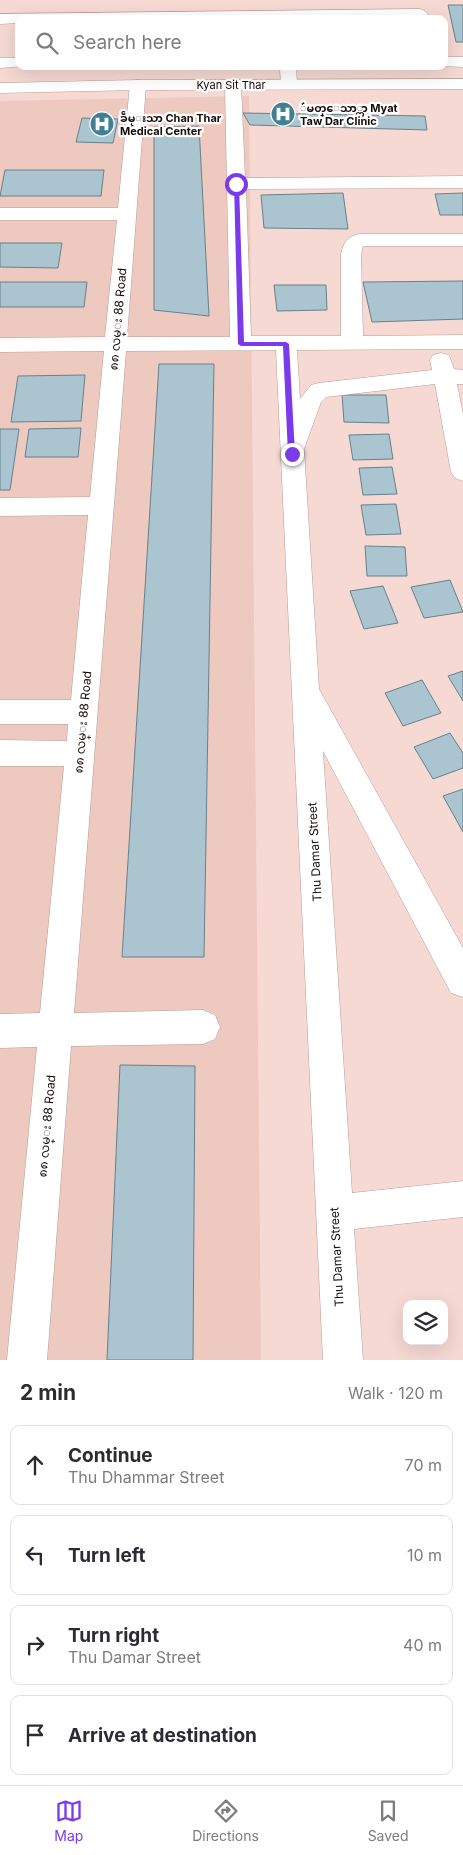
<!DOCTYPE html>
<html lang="en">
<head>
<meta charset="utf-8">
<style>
  body { margin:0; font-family:Inter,"Noto Sans Myanmar",sans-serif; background:#f7f7f7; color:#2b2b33 }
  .controls { position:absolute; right:15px; bottom:15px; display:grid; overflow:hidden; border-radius:10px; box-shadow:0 5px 20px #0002 }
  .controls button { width:45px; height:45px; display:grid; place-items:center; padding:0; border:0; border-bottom:1px solid #e1e1e2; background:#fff; color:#2b2b33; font:25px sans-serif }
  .stop { position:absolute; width:15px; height:15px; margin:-11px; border:4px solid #7c3aed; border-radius:50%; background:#fff }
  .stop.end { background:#7c3aed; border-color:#fff; box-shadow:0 1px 5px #0008 }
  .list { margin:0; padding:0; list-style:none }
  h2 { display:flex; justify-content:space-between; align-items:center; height:65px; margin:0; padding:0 20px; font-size:21px }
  h2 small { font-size:16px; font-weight:400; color:#7c7c81 }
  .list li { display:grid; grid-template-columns:32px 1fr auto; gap:15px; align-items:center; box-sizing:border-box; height:80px; margin:0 10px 10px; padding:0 10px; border:1px solid #e1e1e2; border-radius:10px }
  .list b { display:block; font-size:19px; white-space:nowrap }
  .list p { margin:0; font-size:16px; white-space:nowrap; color:#7c7c81 }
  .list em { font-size:16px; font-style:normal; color:#7c7c81 }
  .icon { flex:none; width:28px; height:28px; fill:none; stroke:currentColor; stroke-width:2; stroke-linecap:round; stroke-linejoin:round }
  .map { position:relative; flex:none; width:463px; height:1360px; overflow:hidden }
  .search { position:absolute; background:#fff; box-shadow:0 5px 20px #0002; left:15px; right:15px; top:15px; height:55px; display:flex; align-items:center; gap:12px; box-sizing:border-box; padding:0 18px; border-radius:10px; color:#7c7c81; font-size:19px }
  .sheet { height:425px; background:#fff }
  nav { display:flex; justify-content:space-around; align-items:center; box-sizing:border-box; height:70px; border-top:1px solid #e1e1e2; background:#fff; font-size:14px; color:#7c7c81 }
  nav a { display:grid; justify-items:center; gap:2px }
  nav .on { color:#7c3aed }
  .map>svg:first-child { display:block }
</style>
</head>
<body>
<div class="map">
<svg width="463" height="1360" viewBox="0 0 463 1360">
  <rect width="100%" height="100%" fill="#f5d9d2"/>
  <polygon fill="#edc9c0" points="249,96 261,1360 0,1360 0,101"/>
  <g fill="#aac5d0" stroke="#67818b">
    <polygon points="448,5 463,5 463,42 456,42"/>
    <polygon points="243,113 425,116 427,130 250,125"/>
    <polygon points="82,118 118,119 113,143 76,142"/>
    <polygon points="199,126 209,316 154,310 154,127"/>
    <polygon points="5,170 104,170 101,196 0,196"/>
    <polygon points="343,193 348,229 264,228 261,195"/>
    <polygon points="463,193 463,215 440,215 435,194"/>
    <polygon points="0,243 62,243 58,268 0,267"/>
    <polygon points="463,281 463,319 372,322 363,282"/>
    <polygon points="0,282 87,282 84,307 0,307"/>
    <polygon points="274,285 326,285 327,310 277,311"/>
    <polygon points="159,364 214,364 204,957 122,957"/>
    <polygon points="85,375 81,421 11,422 18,376"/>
    <polygon points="342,395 386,395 389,423 344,422"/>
    <polygon points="81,428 78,457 25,457 29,429"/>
    <polygon points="0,429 19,429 10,490 0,490"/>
    <polygon points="389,434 393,459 353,460 349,435"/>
    <polygon points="392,467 397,494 363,495 359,468"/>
    <polygon points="396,504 401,534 366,535 361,505"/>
    <polygon points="365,546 405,547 407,576 367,576"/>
    <polygon points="450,580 463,612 424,618 411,587"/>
    <polygon points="383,586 398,623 364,629 350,591"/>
    <polygon points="463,671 463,701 448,676"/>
    <polygon points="422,680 441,713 403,726 385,693"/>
    <polygon points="450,733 463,753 463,768 433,779 414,747"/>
    <polygon points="463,789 463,832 443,796"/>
    <polygon points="120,1065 195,1066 193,1360 107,1360"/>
  </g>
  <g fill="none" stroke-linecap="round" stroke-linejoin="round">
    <defs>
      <g id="minor">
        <polygon points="420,9 425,11 428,14 425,17 19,19 19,23 0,24 0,14"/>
        <polygon points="444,57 463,57 463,67 441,66 444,66"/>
        <polygon points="0,58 19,58 19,66 25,66 0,68"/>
        <polygon points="280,66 296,66 297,84 295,88 283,88 281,84"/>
        <path d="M 138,80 L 144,81 L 146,85 L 127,337 L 230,337 L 225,85 L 227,81 L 239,81 L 241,85 L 245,178 L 463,176 L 463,188 L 246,189 L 251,336 L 341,336 L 341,254 C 344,242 347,237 359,234 L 463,234 L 463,246 L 363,246 L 361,254 L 363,336 L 463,335 L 463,349 L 297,350 L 300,399 L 311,385 L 319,383 L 432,370 L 430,360 L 433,355 L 441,353 L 449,355 L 454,369 L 463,370 L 463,384 L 457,384 L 463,414 L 463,481 L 455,478 L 451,472 L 435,384 L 326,397 L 321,402 L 304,449 L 319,689 L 463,948 L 463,997 L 451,993 L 323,751 L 352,1193 L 463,1181 L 463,1217 L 354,1229 L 363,1360 L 323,1360 L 276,350 L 126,351 L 74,1013 L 203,1010 L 215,1015 L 220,1027 L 215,1039 L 203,1044 L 71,1046 L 47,1360 L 7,1360 L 37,1047 L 0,1048 L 0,1014 L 40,1013 L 64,766 L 0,766 L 0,740 L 67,741 L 68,724 L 0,724 L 0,700 L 71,700 L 88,515 L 0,516 L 0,498 L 90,497 L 104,351 L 0,352 L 0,338 L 105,337 L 117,220 L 0,220 L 0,208 L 118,208 L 130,85 L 132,81 Z"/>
      </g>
      <polygon id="major" points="463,79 463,89 138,90 0,93 0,83 138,80"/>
    </defs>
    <use href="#minor" stroke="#b89d97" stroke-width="1"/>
    <use href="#major" stroke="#b89d97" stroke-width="1"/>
    <use href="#minor" fill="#fff" fill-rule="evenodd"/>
    <use href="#major" fill="#fff" fill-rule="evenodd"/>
  </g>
  <polygon fill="#7c3aed" points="234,183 239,184 244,342 286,342 289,344 295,454 292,456 288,454 283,346 241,346 238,344"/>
  <defs>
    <symbol id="hospital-disc" viewBox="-11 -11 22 22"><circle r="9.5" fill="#417f94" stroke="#fff"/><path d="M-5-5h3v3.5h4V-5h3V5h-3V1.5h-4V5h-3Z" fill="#fff"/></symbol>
  </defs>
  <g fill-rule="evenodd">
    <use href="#hospital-disc" x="269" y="100" width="28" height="28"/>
    <use href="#hospital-disc" x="88" y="110" width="28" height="28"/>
  </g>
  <g text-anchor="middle" stroke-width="4.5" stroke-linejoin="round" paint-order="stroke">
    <g font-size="11" fill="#170d0b" stroke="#fff">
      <text x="231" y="89">Kyan Sit Thar</text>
    </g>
    <g font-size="11" font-weight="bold" fill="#170d0b" stroke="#fff" text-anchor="start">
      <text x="300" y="112">ဴမတ္ေသာ္တာ Myat<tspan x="300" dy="13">Taw Dar Clinic</tspan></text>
      <text x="120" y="122">ခဵမ္းသာ Chan Thar<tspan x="120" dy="13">Medical Center</tspan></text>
    </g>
    <g font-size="12" fill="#170d0b" stroke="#fff">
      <text transform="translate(118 319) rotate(-85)" y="4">၈၈ လမ္း 88 Road</text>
      <text transform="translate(83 722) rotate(-85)" y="4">၈၈ လမ္း 88 Road</text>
      <text transform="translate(315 852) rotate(-93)" y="4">Thu Damar Street</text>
      <text transform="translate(47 1126) rotate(-85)" y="4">၈၈ လမ္း 88 Road</text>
      <text transform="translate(337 1257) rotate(-93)" y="4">Thu Damar Street</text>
    </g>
  </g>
</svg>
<div class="controls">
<button><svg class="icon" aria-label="layers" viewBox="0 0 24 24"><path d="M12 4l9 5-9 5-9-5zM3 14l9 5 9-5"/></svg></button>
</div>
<div class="stop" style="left:236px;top:184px"></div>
<div class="stop end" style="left:292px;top:454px"></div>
<div class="search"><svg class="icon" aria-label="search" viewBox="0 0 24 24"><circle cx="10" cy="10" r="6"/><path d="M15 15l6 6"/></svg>Search here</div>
</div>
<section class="sheet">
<h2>2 min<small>Walk · 120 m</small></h2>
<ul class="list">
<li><svg class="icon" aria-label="ahead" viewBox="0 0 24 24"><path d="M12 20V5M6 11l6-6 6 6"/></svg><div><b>Continue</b><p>Thu Dhammar Street</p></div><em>70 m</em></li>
<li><svg class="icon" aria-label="left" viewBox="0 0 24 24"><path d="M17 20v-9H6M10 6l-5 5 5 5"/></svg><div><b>Turn left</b></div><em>10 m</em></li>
<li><svg class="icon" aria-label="right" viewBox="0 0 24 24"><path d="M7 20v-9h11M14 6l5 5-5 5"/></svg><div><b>Turn right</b><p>Thu Damar Street</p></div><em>40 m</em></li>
<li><svg class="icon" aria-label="arrive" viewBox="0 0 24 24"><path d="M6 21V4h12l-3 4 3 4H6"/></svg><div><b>Arrive at destination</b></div></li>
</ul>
</section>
<nav>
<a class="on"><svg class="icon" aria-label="map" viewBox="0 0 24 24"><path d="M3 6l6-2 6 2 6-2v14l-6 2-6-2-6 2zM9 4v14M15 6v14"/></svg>Map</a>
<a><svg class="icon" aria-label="directions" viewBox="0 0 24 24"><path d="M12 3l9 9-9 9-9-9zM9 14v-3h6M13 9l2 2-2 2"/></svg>Directions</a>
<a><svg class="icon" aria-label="saved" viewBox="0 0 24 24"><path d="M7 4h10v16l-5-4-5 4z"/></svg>Saved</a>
</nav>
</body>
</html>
